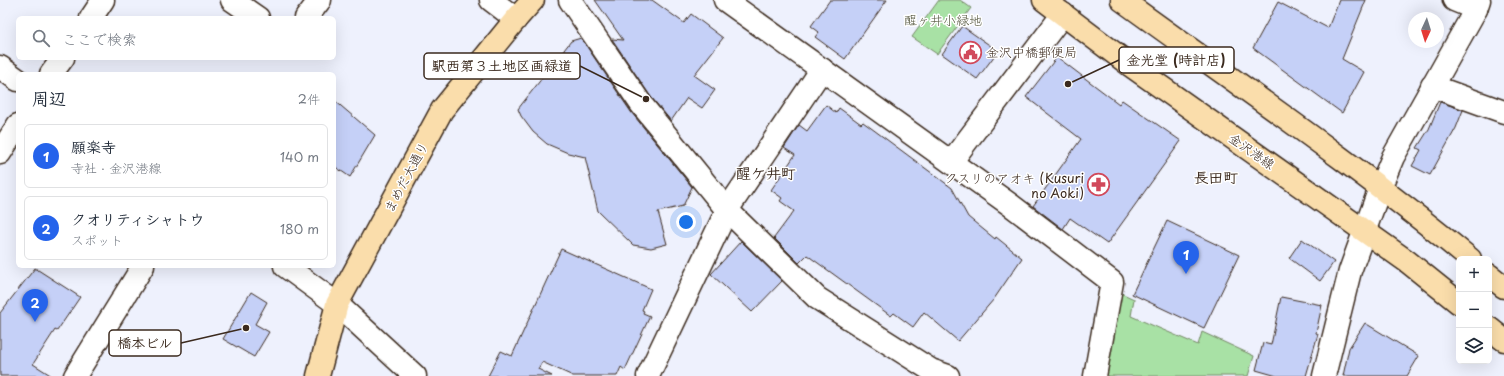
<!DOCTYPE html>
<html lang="ja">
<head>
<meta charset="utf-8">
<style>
  body { margin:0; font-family:"Playpen Sans","Klee One",sans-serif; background:#f6f6f7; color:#1f2937 }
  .controls { position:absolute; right:12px; bottom:12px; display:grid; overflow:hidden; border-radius:6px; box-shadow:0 4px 16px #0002 }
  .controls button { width:36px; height:36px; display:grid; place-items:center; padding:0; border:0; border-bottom:1px solid #e0e1e3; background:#fff; color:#1f2937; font:20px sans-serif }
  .compass { position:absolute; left:1408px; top:12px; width:36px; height:36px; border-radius:50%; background:#fff; box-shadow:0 4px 16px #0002; rotate:184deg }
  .you { position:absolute; left:686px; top:222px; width:14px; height:14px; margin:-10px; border:3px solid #fff; border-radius:50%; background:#1a73e8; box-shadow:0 0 0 6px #1a73e833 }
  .badge { display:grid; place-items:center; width:26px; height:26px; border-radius:50%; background:#2563eb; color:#fff; font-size:13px; font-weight:700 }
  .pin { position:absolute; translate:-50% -33px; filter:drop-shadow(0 1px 2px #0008) }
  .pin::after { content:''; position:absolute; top:21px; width:14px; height:12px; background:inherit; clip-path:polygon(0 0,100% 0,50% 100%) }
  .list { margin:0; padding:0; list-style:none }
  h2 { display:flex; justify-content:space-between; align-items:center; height:52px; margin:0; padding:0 16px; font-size:17px }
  h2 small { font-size:13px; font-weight:400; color:#747a83 }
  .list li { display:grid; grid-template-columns:26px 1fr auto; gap:12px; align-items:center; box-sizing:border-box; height:64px; margin:0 8px 8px; padding:0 8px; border:1px solid #e0e1e3; border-radius:6px }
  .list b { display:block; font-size:15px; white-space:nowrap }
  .list p { margin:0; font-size:13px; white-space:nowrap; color:#747a83 }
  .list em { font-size:13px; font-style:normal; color:#747a83 }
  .icon { flex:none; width:22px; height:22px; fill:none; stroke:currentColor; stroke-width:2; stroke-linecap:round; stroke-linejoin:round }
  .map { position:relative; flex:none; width:1504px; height:376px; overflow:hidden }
  .search { position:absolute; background:#fff; box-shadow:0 4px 16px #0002; left:16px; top:16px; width:320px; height:44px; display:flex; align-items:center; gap:10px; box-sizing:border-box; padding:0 14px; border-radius:6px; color:#747a83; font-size:15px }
  .panel { position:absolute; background:#fff; box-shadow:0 4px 16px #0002; left:16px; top:72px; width:320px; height:196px; border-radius:6px }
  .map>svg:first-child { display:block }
</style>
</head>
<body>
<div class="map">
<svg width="1504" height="376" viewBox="0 0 1504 376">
  <rect width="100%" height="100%" fill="#eef1fd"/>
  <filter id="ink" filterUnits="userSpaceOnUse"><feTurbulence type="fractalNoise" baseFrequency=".025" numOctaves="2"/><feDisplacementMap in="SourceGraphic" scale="8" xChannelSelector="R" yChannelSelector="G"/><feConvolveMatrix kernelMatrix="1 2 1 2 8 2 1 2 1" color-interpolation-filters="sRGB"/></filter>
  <g filter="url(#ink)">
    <g fill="#a8e1a5" stroke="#728662">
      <polygon points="939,0 960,0 971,8 937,54 912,37"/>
      <polygon points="1121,293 1134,299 1131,316 1198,345 1202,332 1254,356 1248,376 1107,376"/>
    </g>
    <g fill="#c5d0f7" stroke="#3b2a1e">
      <polygon points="595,0 652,0 684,23 691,14 723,38 694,75 715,90 702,108 687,98 671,121 651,97 612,39 623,40"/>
      <polygon points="830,0 887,0 845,59 815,37 819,32 811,26"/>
      <polygon points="1339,0 1366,0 1342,59 1364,72 1342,113 1253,48 1278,2 1328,28"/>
      <polygon points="962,26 998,51 977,79 942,54"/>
      <polygon points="581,38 631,112 692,187 683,206 658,212 667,244 651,248 633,245 598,211 585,157 568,153 547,144 533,132 521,116 518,109 571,41"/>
      <polygon points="1057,57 1119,104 1122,100 1181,141 1107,244 1070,218 1063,229 1033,206 1081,139 1026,97"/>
      <polygon points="334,100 375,135 350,177 334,166"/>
      <polygon points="1440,102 1463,110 1456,128 1430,175 1412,166 1421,150 1417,148 1429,129"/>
      <polygon points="826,105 836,113 839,108 861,124 863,122 952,188 968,217 995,239 996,237 1022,258 994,299 958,341 924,312 913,327 894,313 891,316 807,255 799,263 774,238 794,211 780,201 782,198 771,190 795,155 784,148 799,125 807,131"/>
      <polygon points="1167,221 1239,255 1204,328 1132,294"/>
      <polygon points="1302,239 1334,262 1320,281 1289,258"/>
      <polygon points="741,241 782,281 752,312 711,274"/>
      <polygon points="561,249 651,289 642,310 644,311 643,313 650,316 625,370 621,367 617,376 573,376 542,362 538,369 552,376 488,376 501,351 512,356"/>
      <polygon points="35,268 80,297 57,331 55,330 33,364 52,376 0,376 0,313"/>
      <polygon points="251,292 267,302 255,324 269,332 254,357 223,339"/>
      <polygon points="1281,297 1322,305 1316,333 1318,334 1306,376 1277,376 1256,370 1263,343 1271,345"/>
      <polygon points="1365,323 1419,356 1407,376 1343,376 1349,348"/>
    </g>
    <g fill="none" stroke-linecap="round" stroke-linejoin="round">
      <defs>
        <g id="minor">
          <polyline points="232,0 258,18"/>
          <polyline points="491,0 516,19"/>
          <polyline points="570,0 641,104 727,210 817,298 931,370 948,376"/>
          <polyline points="725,0 1012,206 1112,282 1095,376"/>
          <polyline points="1454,0 1476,9"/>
          <polyline points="91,18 103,0"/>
          <polyline points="306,18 320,0"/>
          <polyline points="0,67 18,80"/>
          <polyline points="51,74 63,58"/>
          <polyline points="1432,86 1504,112"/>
          <polyline points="0,153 18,125"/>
          <polyline points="951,162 1063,14"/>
          <polyline points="285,266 337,304 415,376"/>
          <polyline points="75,376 143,266"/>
          <polyline points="648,376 727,210 822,69"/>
          <polyline points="1324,376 1350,271 1380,188 1393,157 1476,9 1479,0"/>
        </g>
        <g id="major">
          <polyline points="1044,0 1130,65 1408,262 1459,303"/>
          <path d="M 1122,0 C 1239,85 1359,167 1470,259"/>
          <polyline points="1489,275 1504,287"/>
          <polyline points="1489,328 1504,340"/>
          <polyline points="318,376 337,304 442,110 516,19 533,0"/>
        </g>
      </defs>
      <use href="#minor" stroke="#3b2a1e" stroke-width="25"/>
      <use href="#major" stroke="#3b2a1e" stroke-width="25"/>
      <use href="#minor" stroke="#fff" stroke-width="22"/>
      <use href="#major" stroke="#faddab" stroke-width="22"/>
    </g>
  </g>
  <defs>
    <symbol id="civic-ring" viewBox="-11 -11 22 22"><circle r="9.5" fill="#fff" stroke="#d1495b" stroke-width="1.5"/><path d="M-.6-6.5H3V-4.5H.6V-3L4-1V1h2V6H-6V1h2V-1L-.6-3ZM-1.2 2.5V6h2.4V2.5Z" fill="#d1495b"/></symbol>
    <symbol id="pharmacy-ring" viewBox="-11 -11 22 22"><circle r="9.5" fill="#fff" stroke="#d1495b" stroke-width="1.5"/><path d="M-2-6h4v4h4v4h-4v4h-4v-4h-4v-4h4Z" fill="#d1495b"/></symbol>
  </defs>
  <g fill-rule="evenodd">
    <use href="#civic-ring" x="958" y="40" width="25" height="25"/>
    <use href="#pharmacy-ring" x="1086" y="172" width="25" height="25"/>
  </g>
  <g text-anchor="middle" stroke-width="3" stroke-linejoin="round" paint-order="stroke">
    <g font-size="13" fill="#565840" stroke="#fff">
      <text x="943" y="25">醒ヶ井小緑地</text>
    </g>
    <g font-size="13" fill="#3b2a1e" stroke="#fff" text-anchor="start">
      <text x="986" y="57">金沢中橋郵便局</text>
      <text x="1084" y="183" text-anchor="end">クスリのアオキ (Kusuri<tspan x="1084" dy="15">no Aoki)</tspan></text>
    </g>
    <g font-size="13" fill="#3b2a1e" stroke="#fff">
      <text transform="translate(1252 151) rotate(35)" y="5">金沢港線</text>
      <text transform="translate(406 177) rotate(-62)" y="5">まめだ大通り</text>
    </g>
    <g font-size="15" font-weight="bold" fill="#3b2a1e" stroke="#fff">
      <text x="766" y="179">醒ケ井町</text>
      <text x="1216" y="183">長田町</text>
    </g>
  </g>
  <path fill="none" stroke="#3b2a1e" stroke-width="1.5" d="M1068 84L1119 60M646 99L580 66M246 328L181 343"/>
  <g fill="#3b2a1e" stroke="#fff" stroke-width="1.5">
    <circle cx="1068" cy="84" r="4"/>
    <circle cx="646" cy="99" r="4"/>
    <circle cx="246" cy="328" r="4"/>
  </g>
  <g fill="#fff" stroke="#3b2a1e" stroke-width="1.5">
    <rect x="1119" y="47" width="115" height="26" rx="4"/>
    <rect x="424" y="53" width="156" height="26" rx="4"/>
    <rect x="109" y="330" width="72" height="26" rx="4"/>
  </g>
  <g font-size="14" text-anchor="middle" font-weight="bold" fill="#3b2a1e">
    <text x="1176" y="65">金光堂 (時計店)</text>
    <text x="502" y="71">駅西第３土地区画緑道</text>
    <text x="145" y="348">橋本ビル</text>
  </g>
</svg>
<div class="controls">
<button>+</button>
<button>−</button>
<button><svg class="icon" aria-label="layers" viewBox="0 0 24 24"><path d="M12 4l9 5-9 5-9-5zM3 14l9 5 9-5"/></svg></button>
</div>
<svg class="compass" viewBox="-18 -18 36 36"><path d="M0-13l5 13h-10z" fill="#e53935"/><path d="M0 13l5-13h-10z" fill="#747a83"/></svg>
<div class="you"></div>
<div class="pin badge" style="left:1186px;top:274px">1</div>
<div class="pin badge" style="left:35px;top:322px">2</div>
<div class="search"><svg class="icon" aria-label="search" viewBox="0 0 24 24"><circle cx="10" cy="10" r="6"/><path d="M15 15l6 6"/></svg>ここで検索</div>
<section class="panel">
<h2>周辺<small>2件</small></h2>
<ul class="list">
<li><span class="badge">1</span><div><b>願楽寺</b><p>寺社 · 金沢港線</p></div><em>140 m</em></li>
<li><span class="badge">2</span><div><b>クオリティシャトウ</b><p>スポット</p></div><em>180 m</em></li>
</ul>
</section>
</div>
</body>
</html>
